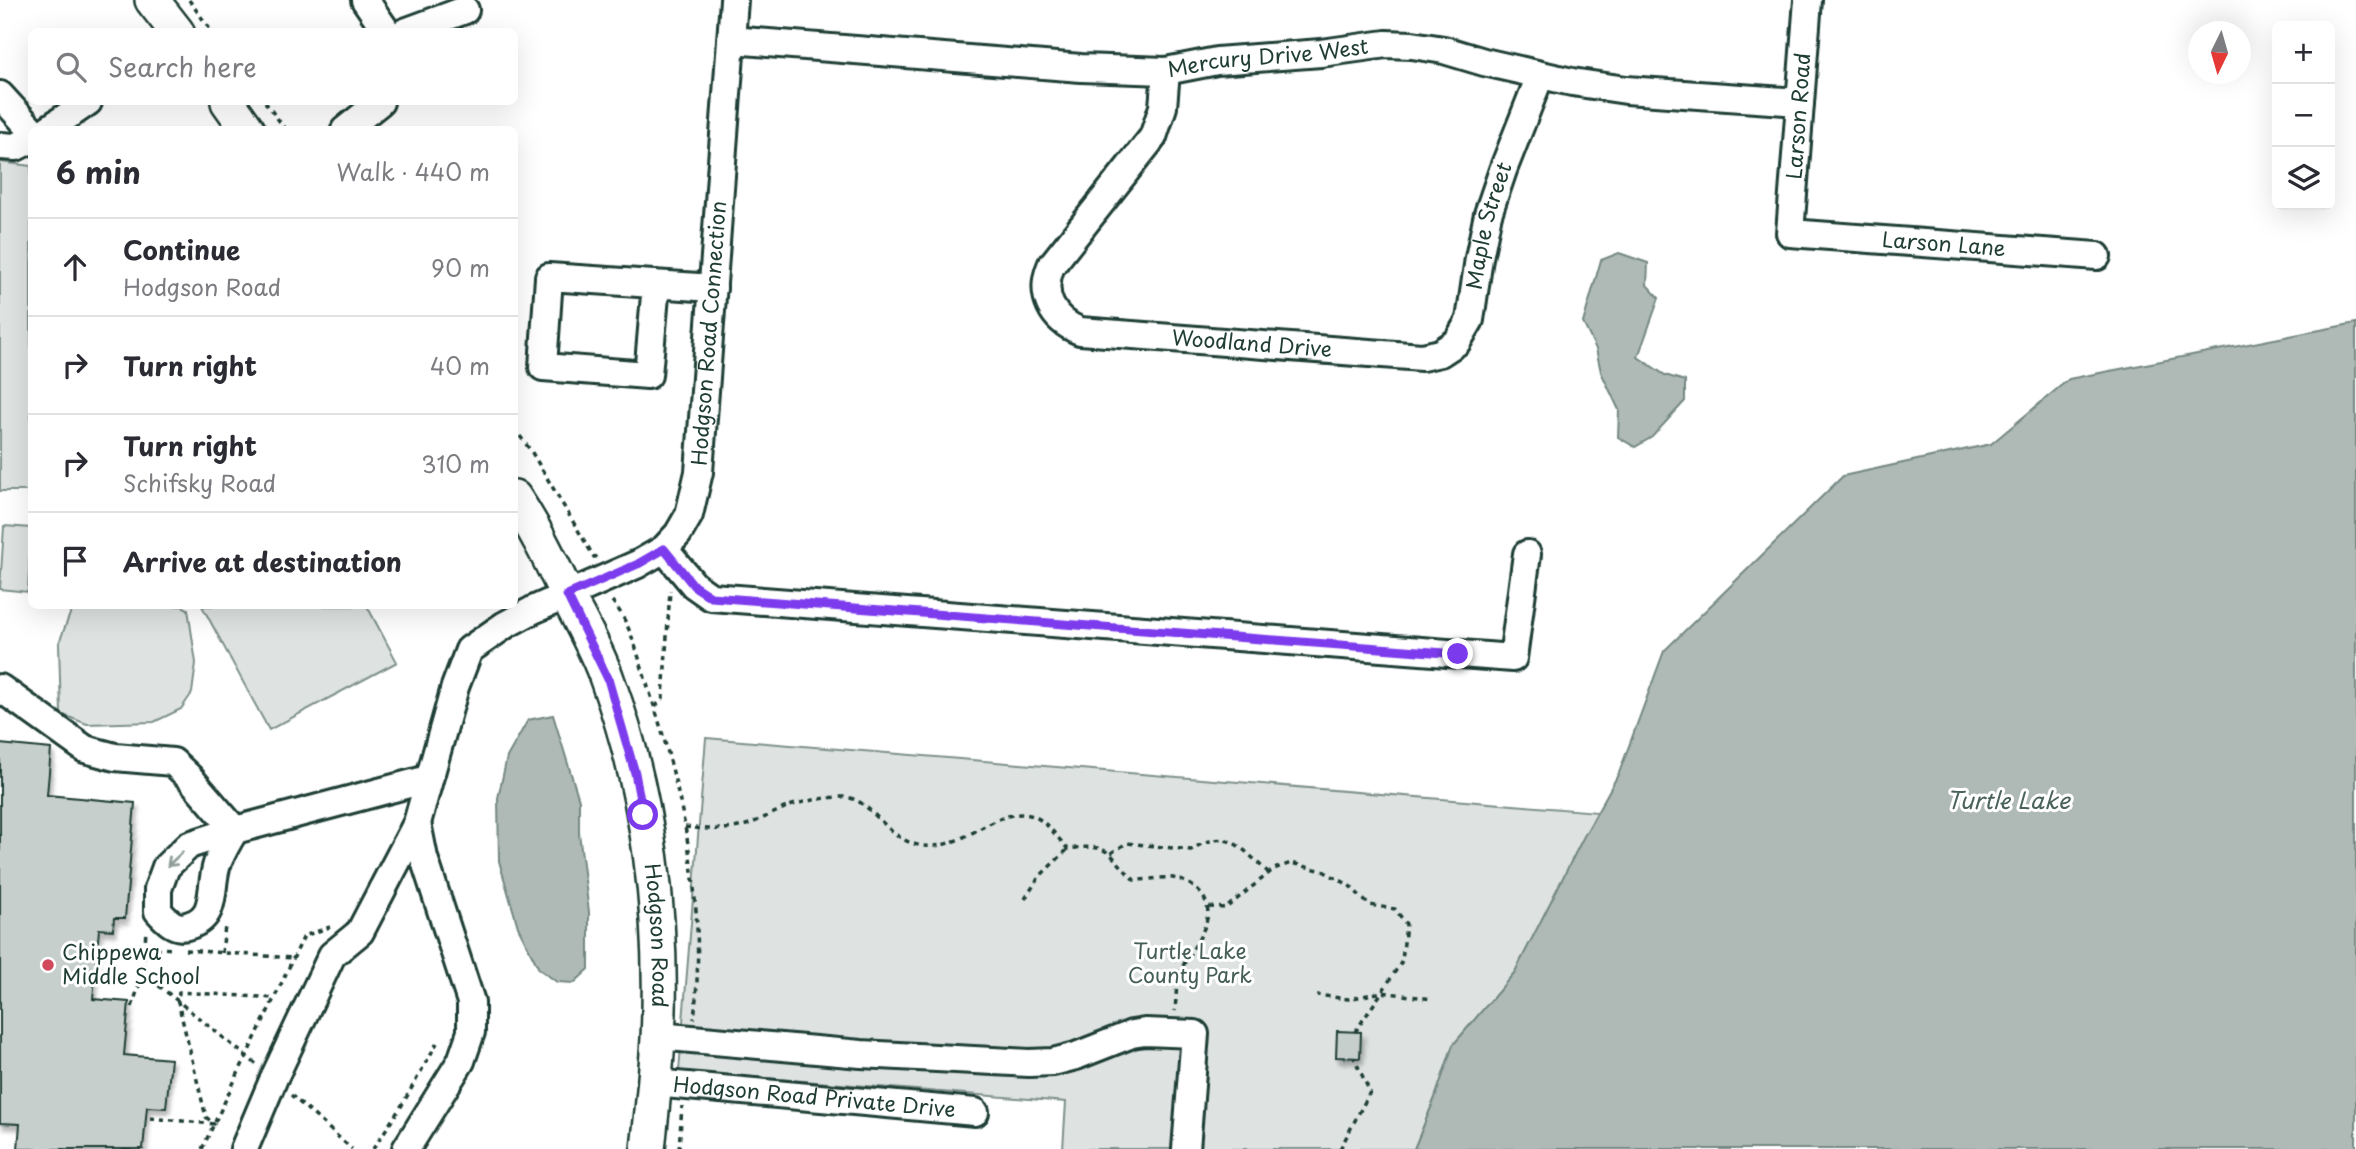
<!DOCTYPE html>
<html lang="en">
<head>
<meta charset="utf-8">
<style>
  body { margin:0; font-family:"Playpen Sans",sans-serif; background:#f7f7f7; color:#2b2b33 }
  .controls { position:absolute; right:21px; top:21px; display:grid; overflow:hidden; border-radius:10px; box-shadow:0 7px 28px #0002 }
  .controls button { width:63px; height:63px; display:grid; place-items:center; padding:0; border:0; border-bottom:2px solid #e1e1e2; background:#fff; color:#2b2b33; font:35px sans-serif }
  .compass { position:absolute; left:2188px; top:21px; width:63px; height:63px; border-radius:50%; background:#fff; box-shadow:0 7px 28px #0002; rotate:185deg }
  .stop { position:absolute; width:21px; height:21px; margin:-16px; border:5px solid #7c3aed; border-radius:50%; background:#fff }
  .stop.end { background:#7c3aed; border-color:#fff; box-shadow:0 2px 7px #0008 }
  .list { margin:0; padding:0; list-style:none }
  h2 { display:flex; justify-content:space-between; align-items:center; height:91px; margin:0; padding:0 28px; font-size:30px }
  h2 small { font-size:23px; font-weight:400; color:#7c7c81 }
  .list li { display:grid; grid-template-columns:46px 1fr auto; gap:21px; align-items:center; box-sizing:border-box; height:98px; padding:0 28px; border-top:2px solid #e1e1e2 }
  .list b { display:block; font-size:26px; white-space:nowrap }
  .list p { margin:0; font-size:23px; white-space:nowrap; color:#7c7c81 }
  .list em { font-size:23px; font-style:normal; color:#7c7c81 }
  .icon { flex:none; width:38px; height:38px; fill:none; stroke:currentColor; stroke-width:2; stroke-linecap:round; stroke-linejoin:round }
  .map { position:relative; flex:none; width:2356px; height:1149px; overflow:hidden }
  .search { position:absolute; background:#fff; box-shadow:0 7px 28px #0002; left:28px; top:28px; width:490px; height:77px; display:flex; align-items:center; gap:18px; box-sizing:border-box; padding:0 24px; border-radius:10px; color:#7c7c81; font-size:26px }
  .panel { position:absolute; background:#fff; box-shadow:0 7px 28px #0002; left:28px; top:126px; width:490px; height:483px; border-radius:10px }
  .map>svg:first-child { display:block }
</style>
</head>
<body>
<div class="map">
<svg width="2356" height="1149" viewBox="0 0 2356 1149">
  <defs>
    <filter id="shadow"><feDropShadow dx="3" dy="5.5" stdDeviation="2" flood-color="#0004"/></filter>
  </defs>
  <rect width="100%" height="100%" fill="#fff"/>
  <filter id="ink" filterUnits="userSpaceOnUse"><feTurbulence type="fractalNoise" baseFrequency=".0143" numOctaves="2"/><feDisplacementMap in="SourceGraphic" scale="14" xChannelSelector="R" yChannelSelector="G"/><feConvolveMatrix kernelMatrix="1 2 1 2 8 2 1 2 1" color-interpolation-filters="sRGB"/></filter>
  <g filter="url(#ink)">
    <g fill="#dee3e2" stroke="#7e908b" stroke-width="2">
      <polygon points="0,162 31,166 31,491 0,491"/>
      <polygon points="4,526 31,528 28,592 0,589"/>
      <polygon points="73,606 182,606 188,609 196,663 192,693 181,709 154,722 87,724 61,714 59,643"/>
      <polygon points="202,606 367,606 397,662 269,730"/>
      <polygon points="706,738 1598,812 1515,972 1453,1045 1435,1098 1414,1149 1063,1149 1066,1102 679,1071"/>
    </g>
    <g fill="#afbab7" stroke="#758883" stroke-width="2">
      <polygon points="1619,253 1648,263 1647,285 1659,298 1638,357 1665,375 1685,381 1685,401 1652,437 1635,447 1618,437 1619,410 1601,372 1596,349 1583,323 1601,260"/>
      <polygon points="2356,323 2356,1149 1414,1149 1435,1098 1453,1045 1515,972 1583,838 1619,773 1664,651 1843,476 1991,444 2069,379"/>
      <polygon points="553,715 579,800 579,833 589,912 589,969 574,983 557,982 539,969 518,927 499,861 498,798 507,757 528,720"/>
    </g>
    <g fill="#c7cfcc" stroke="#1f3d34" stroke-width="2" filter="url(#shadow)">
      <polygon points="0,744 51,749 47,795 135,803 125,918 114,918 113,930 99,929 93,999 129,1002 124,1055 171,1059 166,1108 147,1107 143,1149 18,1149 20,1124 0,1123"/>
      <polygon points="1337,1031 1361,1032 1360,1058 1336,1057"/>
    </g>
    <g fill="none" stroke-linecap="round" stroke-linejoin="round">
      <defs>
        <g id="minor">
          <polyline points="365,0 387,32"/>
          <path id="s1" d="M 1808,0 L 1790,233 L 2097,256"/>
          <polyline points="405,32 465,10"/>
          <path id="s2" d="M 731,40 L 1081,68 L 1166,71 L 1217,61 L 1321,53 L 1386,44 L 1412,45 L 1444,50 L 1484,62 L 1572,82 L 1626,90 L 1800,102"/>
          <path id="s3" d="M 1166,71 L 1163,107 L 1153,137 L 1051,266 C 1039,295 1052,320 1080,331 L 1422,357 L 1440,353 L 1457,342 L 1470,320 L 1479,258 L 1488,214 L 1503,170 L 1540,76"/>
          <polyline points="0,95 32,130"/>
          <polyline points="47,130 88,102"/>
          <polyline points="345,130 380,102"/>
          <polyline points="0,146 16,147 32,139"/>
          <polyline points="656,284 648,375 543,367 549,277 713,288"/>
          <polyline points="664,549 694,585 711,597 1513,658 1527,554"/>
          <polyline points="0,688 85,749 115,757 173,762 190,778 235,830"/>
          <path d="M 235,830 C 228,841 222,852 217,864 C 209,888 218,916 190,925 C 176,931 167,921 158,911 L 158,889 L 166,867 L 189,845 L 235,830 L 428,779"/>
          <polyline points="658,1036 861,1054 1029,1063 1053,1062 1076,1056 1132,1034 1145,1032 1195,1034 1186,1149"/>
          <path id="s4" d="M 654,1083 L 975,1112"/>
          <path id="s5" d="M 244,1149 L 274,1078 L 332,955 L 360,932 L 417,823 L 455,687 L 469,650 L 505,625 L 533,610 L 638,564 L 664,549 L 678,534 L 689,515 L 699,472 L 734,0"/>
          <polyline points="406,1149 461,1061 471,1032 471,1002 424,858 417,823"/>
        </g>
        <g id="major">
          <polyline points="152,0 177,32"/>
          <polyline points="228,102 248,130"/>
          <path id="s6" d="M 514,497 C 537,531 554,568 572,605 C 585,630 599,655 608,682 C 649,794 664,919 658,1038 C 656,1075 652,1112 648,1149"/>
        </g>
      </defs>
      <use href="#minor" stroke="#1f3d34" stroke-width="32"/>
      <use href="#major" stroke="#1f3d34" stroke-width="38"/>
      <g stroke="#1f3d34" stroke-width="3.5" stroke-dasharray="5 5" stroke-linecap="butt">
        <polyline points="189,0 212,32"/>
        <polyline points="265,102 286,130"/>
        <polyline points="514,428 531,451 594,557 601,556"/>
        <path d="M 612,601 C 631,623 638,657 647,684 C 683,792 707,905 694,1019"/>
        <polyline points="655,707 663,698 670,590"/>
        <path d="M 685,827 C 704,829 724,831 743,826 C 758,822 772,813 787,807 C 799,802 831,796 844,797 C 872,798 886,842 924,846 C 965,850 999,804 1033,816 C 1047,821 1058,839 1068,849 C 1110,843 1107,852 1134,880 C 1147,880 1161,877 1173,878 C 1183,880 1194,885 1201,894 C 1223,919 1185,953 1178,978 C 1176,989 1176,1001 1175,1011"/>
        <path d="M 1111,853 L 1127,843 L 1191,850 C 1230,825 1242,850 1269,873"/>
        <polyline points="1025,899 1039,877 1068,849"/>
        <polyline points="1209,907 1226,908 1274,869 1291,863 1323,871 1349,885 1369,905 1395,909 1406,924 1402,961 1382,992 1348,999 1317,995"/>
        <polyline points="145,947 174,949"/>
        <polyline points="185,950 293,958"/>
        <polyline points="222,953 225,926"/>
        <polyline points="143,973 256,1064"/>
        <polyline points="132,1007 143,973 146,930"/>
        <polyline points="1355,1032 1382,992 1432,999"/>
        <polyline points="291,1095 352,1149"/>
        <polyline points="150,1118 214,1124 206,1117 178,1002 179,992 275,998"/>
        <polyline points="202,1149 304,936 330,927"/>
        <polyline points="373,1149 402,1105 437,1043"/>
        <polyline points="679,1149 682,1106"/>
        <polyline points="1340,1149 1370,1092 1354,1058"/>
      </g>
      <use href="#minor" stroke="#fff" stroke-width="26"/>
      <use href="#major" stroke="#fff" stroke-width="33"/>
    </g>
    <defs><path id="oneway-shaft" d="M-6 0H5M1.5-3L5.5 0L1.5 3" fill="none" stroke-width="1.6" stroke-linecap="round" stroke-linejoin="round" transform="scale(1.75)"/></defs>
    <use stroke="#8f9e9a" href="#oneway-shaft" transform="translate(175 859) rotate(137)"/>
  </g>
  <g fill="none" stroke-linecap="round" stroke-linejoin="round" filter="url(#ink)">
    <polyline stroke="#7c3aed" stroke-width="9" points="643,815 635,773 608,679 567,595 638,564 664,549 694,586 711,597 1458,654"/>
  </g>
  <circle fill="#d1495b" stroke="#fff" stroke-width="2.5" cx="48" cy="965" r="7"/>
  <g text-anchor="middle" stroke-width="6" stroke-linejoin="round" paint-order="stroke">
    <g font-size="21" fill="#1f3d34" stroke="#fff">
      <text dy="7" stroke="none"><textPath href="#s2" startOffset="539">Mercury Drive West</textPath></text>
      <text transform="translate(1799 116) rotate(-86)" y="7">Larson Road</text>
      <text dy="7" stroke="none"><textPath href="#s3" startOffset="816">Maple Street</textPath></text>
      <text dy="7" stroke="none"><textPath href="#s1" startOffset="388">Larson Lane</textPath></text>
      <text dy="7" stroke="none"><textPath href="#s5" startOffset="999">Hodgson Road Connection</textPath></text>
      <text dy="7" stroke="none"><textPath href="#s3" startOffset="485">Woodland Drive</textPath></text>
      <text dy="7" stroke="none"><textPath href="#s6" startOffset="467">Hodgson Road</textPath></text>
      <text dy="7" stroke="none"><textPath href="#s4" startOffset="161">Hodgson Road Private Drive</textPath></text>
    </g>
    <g font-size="21" fill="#455e57" stroke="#fff">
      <text x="1190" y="959">Turtle Lake<tspan x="1190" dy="24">County Park</tspan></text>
    </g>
    <g font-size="21" fill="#1f3d34" stroke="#fff" text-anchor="start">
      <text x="62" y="960">Chippewa<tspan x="62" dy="24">Middle School</tspan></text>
    </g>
    <g font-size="23" font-style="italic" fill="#4a625b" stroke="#fff">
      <text x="2008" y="809">Turtle Lake</text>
    </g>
  </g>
</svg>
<div class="controls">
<button>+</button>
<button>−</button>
<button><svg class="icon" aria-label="layers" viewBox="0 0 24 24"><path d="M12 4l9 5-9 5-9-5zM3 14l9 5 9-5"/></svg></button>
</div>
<svg class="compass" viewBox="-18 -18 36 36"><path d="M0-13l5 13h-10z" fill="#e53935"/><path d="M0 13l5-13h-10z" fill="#7c7c81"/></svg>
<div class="stop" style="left:643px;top:815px"></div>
<div class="stop end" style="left:1458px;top:654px"></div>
<div class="search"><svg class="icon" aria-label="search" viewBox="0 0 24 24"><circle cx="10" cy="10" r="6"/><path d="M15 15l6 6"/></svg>Search here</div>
<section class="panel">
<h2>6 min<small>Walk · 440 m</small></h2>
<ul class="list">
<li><svg class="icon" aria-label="ahead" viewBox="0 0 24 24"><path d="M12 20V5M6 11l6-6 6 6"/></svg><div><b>Continue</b><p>Hodgson Road</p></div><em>90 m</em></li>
<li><svg class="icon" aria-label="right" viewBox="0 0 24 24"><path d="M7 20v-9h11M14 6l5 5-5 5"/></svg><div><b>Turn right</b></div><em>40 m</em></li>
<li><svg class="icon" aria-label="right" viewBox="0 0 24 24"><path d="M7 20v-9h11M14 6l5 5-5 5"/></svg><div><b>Turn right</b><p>Schifsky Road</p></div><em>310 m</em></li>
<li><svg class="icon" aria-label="arrive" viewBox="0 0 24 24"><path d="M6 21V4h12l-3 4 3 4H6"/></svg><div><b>Arrive at destination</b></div></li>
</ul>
</section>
</div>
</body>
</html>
